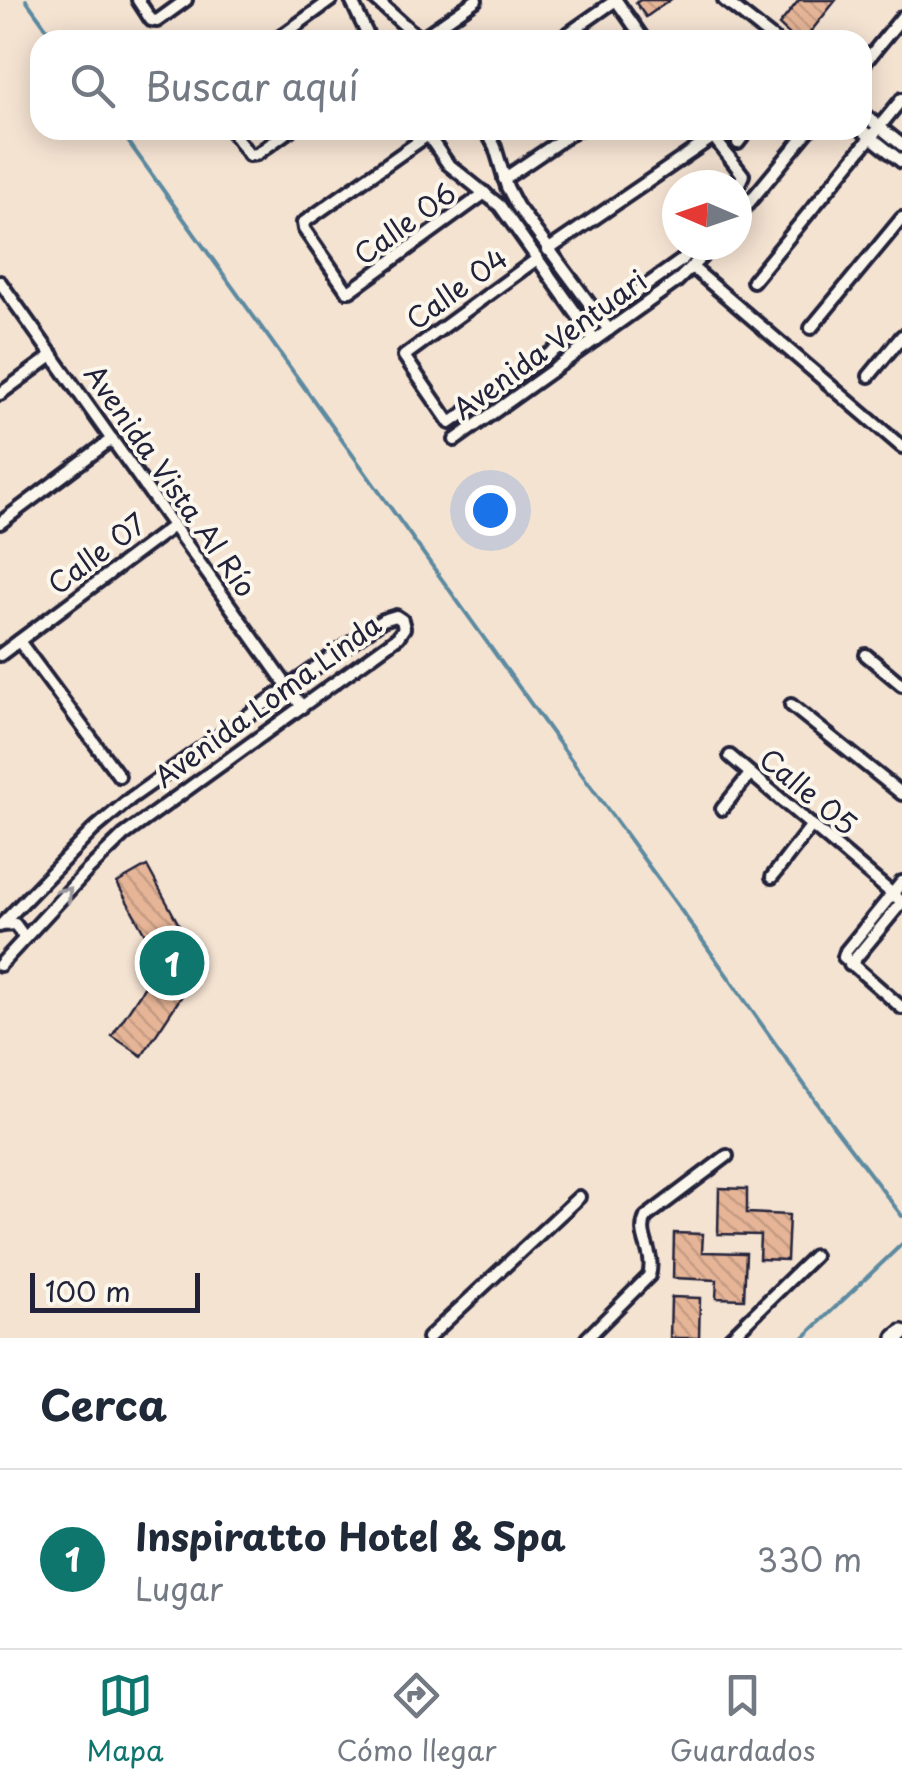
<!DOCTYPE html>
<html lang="es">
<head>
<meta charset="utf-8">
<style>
  body { margin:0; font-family:"Playpen Sans",sans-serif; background:#f6f6f7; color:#1f2937 }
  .compass { position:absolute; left:662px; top:170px; width:90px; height:90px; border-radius:50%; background:#fff; box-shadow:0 5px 25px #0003; rotate:272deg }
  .scale { position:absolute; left:30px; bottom:25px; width:170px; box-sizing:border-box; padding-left:10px; border:5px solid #22223b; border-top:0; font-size:28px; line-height:35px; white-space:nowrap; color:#22223b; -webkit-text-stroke:8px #fbf7ec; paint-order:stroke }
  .you { position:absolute; left:490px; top:510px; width:35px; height:35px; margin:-25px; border:8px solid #fff; border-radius:50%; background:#1a73e8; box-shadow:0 0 0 15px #1a73e833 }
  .badge { display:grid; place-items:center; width:65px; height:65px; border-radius:50%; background:#0f766e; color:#fff; font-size:32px; font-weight:700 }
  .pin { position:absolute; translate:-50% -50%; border:5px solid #fff; box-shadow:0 2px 10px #0006 }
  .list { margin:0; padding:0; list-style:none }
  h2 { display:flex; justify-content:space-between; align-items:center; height:130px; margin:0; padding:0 40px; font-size:42px }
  h2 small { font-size:32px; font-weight:400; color:#747a83 }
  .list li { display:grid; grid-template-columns:65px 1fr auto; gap:30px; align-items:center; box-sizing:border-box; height:180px; padding:0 40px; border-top:2px solid #e0e1e3 }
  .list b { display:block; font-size:38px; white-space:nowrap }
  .list p { margin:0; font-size:32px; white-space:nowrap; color:#747a83 }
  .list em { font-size:32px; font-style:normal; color:#747a83 }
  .icon { flex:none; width:55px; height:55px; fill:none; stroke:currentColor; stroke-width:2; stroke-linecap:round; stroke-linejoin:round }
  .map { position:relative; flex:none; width:902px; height:1338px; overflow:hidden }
  .search { position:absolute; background:#fff; box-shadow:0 5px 25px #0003; left:30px; right:30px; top:30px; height:110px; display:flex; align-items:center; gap:25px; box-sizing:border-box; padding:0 35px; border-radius:30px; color:#747a83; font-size:38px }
  .sheet { height:310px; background:#fff }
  nav { display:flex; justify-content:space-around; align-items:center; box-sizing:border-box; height:140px; border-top:2px solid #e0e1e3; background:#fff; font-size:28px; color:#747a83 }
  nav a { display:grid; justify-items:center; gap:5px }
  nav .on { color:#0f766e }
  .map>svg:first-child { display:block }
</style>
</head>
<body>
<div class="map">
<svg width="902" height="1338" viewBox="0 0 902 1338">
  <defs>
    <pattern id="building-back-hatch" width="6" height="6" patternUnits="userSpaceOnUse" patternTransform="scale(2.5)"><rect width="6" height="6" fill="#e6b597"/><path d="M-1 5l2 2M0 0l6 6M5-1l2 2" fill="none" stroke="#c59b83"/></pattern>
  </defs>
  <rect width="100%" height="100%" fill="#f5e3d2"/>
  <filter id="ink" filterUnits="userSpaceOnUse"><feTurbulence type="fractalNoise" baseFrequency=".01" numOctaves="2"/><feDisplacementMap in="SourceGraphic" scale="20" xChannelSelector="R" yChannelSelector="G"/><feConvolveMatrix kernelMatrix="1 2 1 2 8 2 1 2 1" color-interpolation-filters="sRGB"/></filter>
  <g filter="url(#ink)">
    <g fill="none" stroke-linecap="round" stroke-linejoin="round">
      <g stroke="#5c8aa0" stroke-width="4">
        <polyline points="26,0 55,40"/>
        <polyline points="120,130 549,729 688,920 832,1124 902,1216"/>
        <polyline points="803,1338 902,1244"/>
      </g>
    </g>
    <g fill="url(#building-back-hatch)" stroke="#22223b" stroke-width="2.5">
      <polygon points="640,0 670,0 646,17 636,3"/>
      <polygon points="799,0 836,0 804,40 795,40 779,25"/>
      <polygon points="147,866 190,945 185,991 142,1056 112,1036 155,971 157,956 117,883"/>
      <polygon points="719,1188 747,1189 747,1213 789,1215 787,1260 759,1259 760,1235 718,1234"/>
      <polygon points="674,1233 703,1234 702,1252 746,1253 744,1299 716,1298 717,1280 673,1278"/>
      <polygon points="671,1297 700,1298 699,1338 670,1338"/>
    </g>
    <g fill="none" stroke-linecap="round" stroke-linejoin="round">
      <defs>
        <g id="street">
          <polyline points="138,0 151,20 157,21 186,0"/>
          <polyline points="351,0 370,40"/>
          <polyline points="376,0 421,40"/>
          <polyline points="616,0 644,40"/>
          <polyline points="724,0 775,40"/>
          <polyline points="420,39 476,0"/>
          <polyline points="276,40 331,0"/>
          <polyline points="559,40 616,0"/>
          <polyline points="862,66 902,17"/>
          <polyline points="862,113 902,145"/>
          <polyline points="231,130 249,155 257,154 290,130"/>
          <polyline points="486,130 495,147 507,187 517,206 609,330"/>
          <polyline points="708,130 743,175 737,188"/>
          <polyline points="862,130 902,162"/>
          <polyline points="425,131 448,164 500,206 595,340"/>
          <polyline points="428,135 303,223 304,229 347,291 350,291 485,193"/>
          <polyline points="738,143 748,130"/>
          <polyline points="504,179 576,130"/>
          <polyline points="737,217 809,130"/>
          <polyline points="548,250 713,137"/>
          <polyline points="537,259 404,356 450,423 575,336"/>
          <polyline points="693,268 902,447"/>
          <polyline points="753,281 902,99"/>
          <polyline points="0,282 302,707"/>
          <polyline points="595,312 616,307 682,260 695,245"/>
          <polyline points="811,328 902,218"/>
          <polyline points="869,376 902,336"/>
          <polyline points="0,394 53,355"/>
          <polyline points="455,440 676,282 714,245"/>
          <polyline points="0,523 112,439"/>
          <polyline points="19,641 119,776"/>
          <polyline points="0,655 173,526"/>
          <polyline points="866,655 902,685"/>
          <polyline points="791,705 902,794"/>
          <polyline points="730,756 902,902"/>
          <polyline points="722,809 750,774"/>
          <polyline points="772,877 812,825"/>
          <polyline points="902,882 846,951 844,957 902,1008"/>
          <polyline points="1,925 15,924 25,938"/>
          <polyline points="0,926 93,830 131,798 383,620 396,616 402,620 404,628 398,637 124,835 86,872 0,965"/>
          <polyline points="850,965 902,902"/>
          <polyline points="428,1338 579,1197"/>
          <path d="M 587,1338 L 649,1276 C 656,1251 636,1237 646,1217 L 727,1156"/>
          <polyline points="730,1338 814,1256"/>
        </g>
        <polyline id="secondary" points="896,1338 902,1333"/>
      </defs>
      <use href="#street" stroke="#22223b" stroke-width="18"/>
      <use href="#secondary" stroke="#22223b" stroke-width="22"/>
      <use href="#street" stroke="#fbf7ec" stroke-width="10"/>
      <use href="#secondary" stroke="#fbf7ec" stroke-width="15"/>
    </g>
    <defs><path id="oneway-chevron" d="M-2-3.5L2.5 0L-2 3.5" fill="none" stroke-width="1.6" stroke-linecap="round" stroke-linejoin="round" transform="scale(2.5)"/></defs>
    <use stroke="#99979c" href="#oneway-chevron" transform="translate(66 893) rotate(-47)"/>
  </g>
  <g text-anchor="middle" stroke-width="8" stroke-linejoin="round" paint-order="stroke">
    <g font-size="28" fill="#22223b" stroke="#fbf7ec">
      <text transform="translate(405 224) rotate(-36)" y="10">Calle 06</text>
      <text transform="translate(457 289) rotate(-36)" y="10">Calle 04</text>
      <text transform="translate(550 345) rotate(-36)" y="10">Avenida Ventuari</text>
      <text transform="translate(170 481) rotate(55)" y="10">Avenida Vista Al Río</text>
      <text transform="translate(97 554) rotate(-37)" y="10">Calle 07</text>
      <text transform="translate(268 701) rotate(-36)" y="10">Avenida Loma Linda</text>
      <text transform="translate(808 792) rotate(40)" y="10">Calle 05</text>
    </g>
  </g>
</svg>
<svg class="compass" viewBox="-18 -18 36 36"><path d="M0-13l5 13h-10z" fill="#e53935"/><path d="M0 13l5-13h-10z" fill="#747a83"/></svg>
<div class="scale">100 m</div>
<div class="you"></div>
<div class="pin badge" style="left:172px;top:963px">1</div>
<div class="search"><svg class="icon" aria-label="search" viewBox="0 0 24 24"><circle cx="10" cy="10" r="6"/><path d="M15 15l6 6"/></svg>Buscar aquí</div>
</div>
<section class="sheet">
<h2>Cerca<small></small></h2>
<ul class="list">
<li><span class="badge">1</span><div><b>Inspiratto Hotel &amp; Spa</b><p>Lugar</p></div><em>330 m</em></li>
</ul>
</section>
<nav>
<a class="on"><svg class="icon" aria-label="map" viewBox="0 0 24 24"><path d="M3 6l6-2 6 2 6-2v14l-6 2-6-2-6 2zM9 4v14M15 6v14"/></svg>Mapa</a>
<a><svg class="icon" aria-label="directions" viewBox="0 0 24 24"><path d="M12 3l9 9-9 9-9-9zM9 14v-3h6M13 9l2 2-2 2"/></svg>Cómo llegar</a>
<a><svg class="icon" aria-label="saved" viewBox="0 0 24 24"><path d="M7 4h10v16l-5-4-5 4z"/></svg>Guardados</a>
</nav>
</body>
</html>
